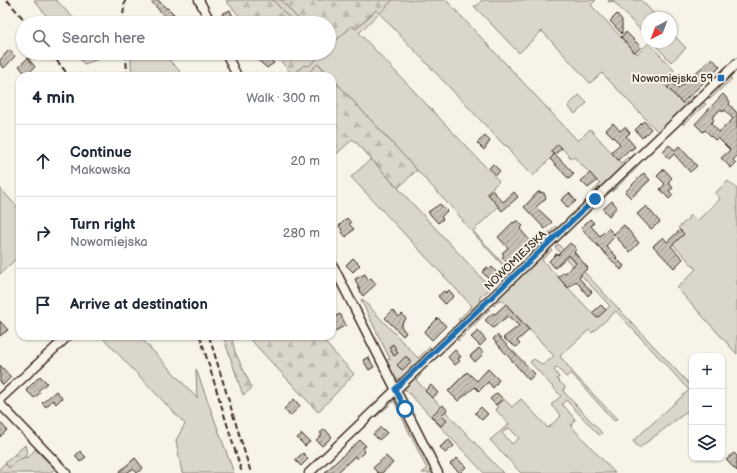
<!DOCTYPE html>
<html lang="en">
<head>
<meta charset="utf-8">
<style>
  body { margin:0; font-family:"Balsamiq Sans",sans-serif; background:#f2f2f3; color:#1f2937 }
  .controls { position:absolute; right:12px; bottom:12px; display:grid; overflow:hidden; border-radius:8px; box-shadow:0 1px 3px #0004 }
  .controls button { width:36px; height:36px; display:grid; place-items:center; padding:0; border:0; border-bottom:1px solid #e0e1e3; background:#fff; color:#1f2937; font:20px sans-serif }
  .compass { position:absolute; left:641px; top:12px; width:36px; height:36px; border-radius:50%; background:#fff; box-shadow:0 1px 3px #0004; rotate:222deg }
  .stop { position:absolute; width:12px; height:12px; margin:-9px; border:3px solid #1f6fb2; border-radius:50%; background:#fff }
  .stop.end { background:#1f6fb2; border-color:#fff; box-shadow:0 1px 4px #0008 }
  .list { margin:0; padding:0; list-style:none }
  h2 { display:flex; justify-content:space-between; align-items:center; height:52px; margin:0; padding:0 16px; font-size:17px }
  h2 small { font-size:13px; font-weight:400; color:#747a83 }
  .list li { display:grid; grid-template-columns:26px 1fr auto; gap:12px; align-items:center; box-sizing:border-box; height:72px; padding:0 16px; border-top:1px solid #e0e1e3 }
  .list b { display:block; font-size:15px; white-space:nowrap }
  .list p { margin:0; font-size:13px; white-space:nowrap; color:#747a83 }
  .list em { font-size:13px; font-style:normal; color:#747a83 }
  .icon { flex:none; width:22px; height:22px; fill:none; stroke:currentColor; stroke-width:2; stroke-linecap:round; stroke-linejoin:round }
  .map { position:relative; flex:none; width:737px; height:473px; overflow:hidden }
  .search { position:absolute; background:#fff; box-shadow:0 1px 3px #0004; left:16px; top:16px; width:320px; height:44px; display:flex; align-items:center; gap:10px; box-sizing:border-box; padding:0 14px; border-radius:22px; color:#747a83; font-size:15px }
  .panel { position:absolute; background:#fff; box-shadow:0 1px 3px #0004; left:16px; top:72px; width:320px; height:268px; border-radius:12px }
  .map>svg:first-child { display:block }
</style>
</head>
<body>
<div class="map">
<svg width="737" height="473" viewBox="0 0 737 473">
  <defs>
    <pattern id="forest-firs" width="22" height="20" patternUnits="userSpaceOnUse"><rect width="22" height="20" fill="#dbd6cb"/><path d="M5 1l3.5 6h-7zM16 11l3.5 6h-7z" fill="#bdb8ae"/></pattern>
    <pattern id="building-hatch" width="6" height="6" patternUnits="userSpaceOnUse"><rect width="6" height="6" fill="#c8c1b6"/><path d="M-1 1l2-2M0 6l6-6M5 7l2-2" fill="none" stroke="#a49d93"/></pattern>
  </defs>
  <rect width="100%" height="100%" fill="#f7f3e8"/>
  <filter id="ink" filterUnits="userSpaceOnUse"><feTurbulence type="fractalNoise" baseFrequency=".025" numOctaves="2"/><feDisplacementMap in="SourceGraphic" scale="8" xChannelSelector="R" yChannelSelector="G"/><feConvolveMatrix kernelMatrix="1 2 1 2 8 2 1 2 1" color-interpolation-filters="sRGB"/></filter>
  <g filter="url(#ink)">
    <g fill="#dbd6cb" stroke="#8b8074" fill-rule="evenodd">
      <polygon points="34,0 56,0 78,23 52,23"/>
      <polygon points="273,0 281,0 302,23 294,23"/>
      <polygon points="393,0 446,0 578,141 590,129 621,163 628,157 630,161 594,194 592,192 600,184 574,157 572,159 558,144 551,151 554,155 533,176 511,153 509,147 504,145 379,13 359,33 499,181 487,193 499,206 473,231 510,271 508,271 462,221 463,220 332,78 332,76 330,76 319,64 304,76 295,76 293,75 304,65 309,65 319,56 320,53 329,53 329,47 352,26 356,29 376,9 380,13"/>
      <polygon points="482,0 596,0 591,5 637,54 649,43 674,70 662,82 682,103 684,104 693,96 695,98 659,133 602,73 590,83 542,31 519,53 474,6 477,6"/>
      <polygon points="608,0 641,0 658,18 647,18 647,37 613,1 609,2"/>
      <polygon points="671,32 686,48 671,62 652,42 671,42"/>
      <polygon points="75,53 106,53 108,56 84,64"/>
      <polygon points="131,53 162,53 180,71 177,74 179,76 133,76 131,67"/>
      <polygon points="728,76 732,79 710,99 708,96"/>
      <polygon points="579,95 587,103 575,114 568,106"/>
      <polygon points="701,102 706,104 683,125 683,120"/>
      <polygon points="371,159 491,288 479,298 481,302 460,322 458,320 472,306 351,177"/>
      <polygon points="634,166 637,168 612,192 611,189"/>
      <polygon points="728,181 737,189 737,354 677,288 696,269 673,244 684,234 678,228 688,219 688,217 690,215 697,221 720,199 715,193"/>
      <polygon points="0,188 20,210 20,255 0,274"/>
      <polygon points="556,226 558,229 528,258 526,255"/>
      <path d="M 558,244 L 692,387 L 692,408 L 639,448 L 633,441 L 689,390 L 616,311 L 592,333 L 589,330 L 560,356 L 575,375 L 617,419 L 614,421 L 571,373 L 566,377 L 557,367 L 554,370 L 559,377 L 557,379 L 565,387 L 563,391 L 602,433 L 599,435 L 566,400 L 562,404 L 575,419 L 571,426 L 615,473 L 521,473 L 490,440 L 509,424 L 495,409 L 498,407 L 496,405 L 504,399 L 512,407 L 521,399 L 548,428 L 561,416 L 551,405 L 561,396 L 530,362 L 534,359 L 543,365 L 554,356 L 501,299 L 494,306 L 491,302 L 549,247 L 552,250 L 542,260 L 591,312 L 597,318 L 610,306 L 555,247 ZM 509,428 L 519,438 L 512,444 L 502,433 Z"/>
      <polygon points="362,299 418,358 429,348 429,346 432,349 402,378 395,379 385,361 390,359 361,300"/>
      <polygon points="487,307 490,309 458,341 454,337 474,319 477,320 479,319 477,316"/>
      <polygon points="101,336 139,336 197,398 196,369 234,473 182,473 176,440 185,424"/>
      <polygon points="419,373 421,375 416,380 503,473 484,473 406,390 404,390 408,383"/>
      <polygon points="391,399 396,400 433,473 422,473 427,469 394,401 376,417 374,415"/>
      <path d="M 35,449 L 55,469 L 50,473 L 0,473 L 0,468 L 5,463 L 9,468 C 15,462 21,457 29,457 Z"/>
    </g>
    <g fill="url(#forest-firs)" stroke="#8b8074">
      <polygon points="231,0 273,0 294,23 246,23 226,1"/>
      <polygon points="281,0 393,0 380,13 376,10 356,29 352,26 329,47 329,23 302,23"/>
      <polygon points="273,53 320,53 320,56 309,66 304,65 293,75"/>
      <polygon points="318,64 330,76 304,76"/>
      <polygon points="332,78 417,170 398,188 353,139 332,158"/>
      <polygon points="223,336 231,336 235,352 252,388 243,395"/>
      <polygon points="247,336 319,336 354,374 318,412"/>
      <polygon points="25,445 27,453 25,457 16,461 9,468 5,463"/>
    </g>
    <g fill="url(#building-hatch)" stroke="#3b2a1e" fill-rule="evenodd">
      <polygon points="150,0 158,0 167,9 168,8 174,14 166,18"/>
      <polygon points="230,10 236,23 227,23 222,14"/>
      <polygon points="617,14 622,20 622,34 610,21"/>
      <polygon points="626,32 641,47 637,51 634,52 621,37"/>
      <polygon points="9,50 15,56 4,68 0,64 0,60"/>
      <polygon points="265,53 271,58 270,59 274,63 267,68 258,60"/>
      <polygon points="28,58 35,67 26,75 19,66"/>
      <polygon points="712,58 720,67 682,103 667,87 672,83 678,89"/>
      <path d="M 723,94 L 730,102 L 729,104 L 737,113 L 737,156 L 733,160 L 736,163 L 731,168 L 721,158 L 730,150 L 718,138 L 715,140 L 705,130 L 703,132 L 695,124 ZM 721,109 L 723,112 L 725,110 L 733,119 L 719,132 L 711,123 L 714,120 L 712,118 Z"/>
      <polygon points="644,121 651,129 642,138 635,130"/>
      <polygon points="613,123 620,131 625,127 630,133 626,136 635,147 631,150 630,149 618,160 611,152 620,144 606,130"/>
      <polygon points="485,136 490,141 484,150 477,143"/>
      <polygon points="558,144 562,148 554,155 551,151"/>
      <polygon points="669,145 675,150 679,146 697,166 690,172 674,154 669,159 662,152"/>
      <polygon points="555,154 574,174 569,179 550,159"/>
      <polygon points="493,164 500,171 496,175 489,168"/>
      <polygon points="664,169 672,178 668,182 673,188 669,191 673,195 669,199 660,189 665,184 657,176"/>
      <polygon points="590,173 597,181 588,188 581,181"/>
      <polygon points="644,173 650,180 631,198 625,192"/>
      <polygon points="492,190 503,202 514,192 518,197 502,211 488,194"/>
      <polygon points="538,192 544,193 546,198 536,207 552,222 545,229 524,207"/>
      <polygon points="569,193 576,201 568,208 561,200"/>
      <polygon points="612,201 617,207 609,216 603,209"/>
      <polygon points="440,204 447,211 441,217 443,219 438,223 428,212"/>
      <polygon points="646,206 660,222 651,229 637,214"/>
      <polygon points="347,218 351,223 349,224 354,229 346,237 341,231 342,230 339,226"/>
      <polygon points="590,219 594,223 591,226 600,236 608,228 615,235 614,234 624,225 639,243 630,252 615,236 606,246 617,257 615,259 616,258 624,266 621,270 581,228"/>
      <polygon points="517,220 523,226 520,229 532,243 509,265 502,257 504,255 502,253 508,248 498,237 513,222 514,223"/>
      <polygon points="680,230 684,234 671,246 683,259 674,268 653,246 663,237 667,242"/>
      <polygon points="570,243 577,249 574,252 588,268 580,275 581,276 579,278 592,292 588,296 576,281 568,288 558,277 564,272 565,273 576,263 569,255 555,268 549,261 556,254 558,255"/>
      <polygon points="353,258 360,265 353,272 346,265"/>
      <polygon points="487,267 489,270 492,267 498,274 491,281 482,272"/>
      <polygon points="365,274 368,280 371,278 376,284 363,296 360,291 355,279"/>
      <polygon points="449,290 454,296 445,304 438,296 444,291 446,293"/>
      <polygon points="506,304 529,330 517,341 520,344 516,347 503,338 519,326 508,316 493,328 485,320 493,313 495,314"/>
      <polygon points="601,305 606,310 597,318 592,313"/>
      <polygon points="393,310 399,317 402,314 406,319 402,323 403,324 401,326 406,333 403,336 385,318"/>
      <polygon points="340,314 346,325 332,333 332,318"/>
      <polygon points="438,318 446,326 432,340 424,332"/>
      <polygon points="0,321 8,330 0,336"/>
      <polygon points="478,331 486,340 480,346 471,337"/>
      <polygon points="497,335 535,374 529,380 493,339"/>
      <polygon points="393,344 398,353 394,356 389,347"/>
      <polygon points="479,348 484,353 475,362 470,356"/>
      <polygon points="455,350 461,357 458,359 460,361 455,365 448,357"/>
      <polygon points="368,357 374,367 369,370 363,360"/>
      <polygon points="405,357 407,357 411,362 402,370 397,365"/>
      <polygon points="0,365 11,377 3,385 0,381"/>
      <polygon points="488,369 499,380 493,388 488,382 479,391 475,387 458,401 448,391 467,372 477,381"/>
      <polygon points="40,376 47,383 38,391 40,393 34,398 26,390"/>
      <polygon points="431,385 438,393 432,398 425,391"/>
      <polygon points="56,391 62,398 56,404 53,400 46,407 42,403"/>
      <polygon points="497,393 503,399 496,405 490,399"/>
      <polygon points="294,399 300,406 290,416 284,409"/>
      <polygon points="443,405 447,410 441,415 447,421 441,426 431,416"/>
      <polygon points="481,407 488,414 482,420 475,413"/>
      <polygon points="0,422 7,430 0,437"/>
      <polygon points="381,427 387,433 379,440 373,434"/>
      <polygon points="325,429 332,437 322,446 316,440 322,435 320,433"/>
      <polygon points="302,434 310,442 305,446 297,438"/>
      <polygon points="360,440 366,446 363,448 365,451 357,459 355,456 337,473 324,473"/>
      <polygon points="449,440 454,446 445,453 440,447"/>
      <polygon points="80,451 86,457 80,462 76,457 76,455"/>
      <polygon points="303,453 308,459 301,466 295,460"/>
      <polygon points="734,453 737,456 737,471 726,460"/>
      <polygon points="386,456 393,463 382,473 378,473 373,468"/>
      <polygon points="135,458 143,468 137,473 133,469 126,473 118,473"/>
      <polygon points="457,458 466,467 460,473 450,464"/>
    </g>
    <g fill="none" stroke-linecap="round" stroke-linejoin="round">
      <defs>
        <g id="minor">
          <polyline points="199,0 211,23"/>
          <polyline points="226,53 237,76"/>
          <polyline points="332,264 438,473"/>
          <polyline points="0,399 68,336"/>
          <polyline points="0,404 66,473"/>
          <polyline points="309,473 737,63"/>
        </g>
      </defs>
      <use href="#minor" stroke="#3b2a1e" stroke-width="11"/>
      <use href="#minor" stroke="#f7f3e8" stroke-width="8"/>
      <g stroke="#3b2a1e" stroke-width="2" stroke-dasharray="6 3" stroke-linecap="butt">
        <polyline points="7,0 27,23"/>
        <polyline points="122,23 125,0"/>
        <polyline points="51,53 69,76"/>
        <polyline points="126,53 127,76"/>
        <polyline points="200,336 242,473"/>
        <polyline points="209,336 251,473"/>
      </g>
    </g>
  </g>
  <g fill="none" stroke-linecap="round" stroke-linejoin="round" filter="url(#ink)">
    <polyline stroke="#1f6fb2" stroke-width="5" points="405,409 395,389 595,199"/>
  </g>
  <rect fill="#1f6fb2" stroke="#f7f3e8" stroke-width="1.5" x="717" y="74" width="8" height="8" rx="2"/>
  <g text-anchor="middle" stroke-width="4" stroke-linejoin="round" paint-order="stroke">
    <g font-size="11" fill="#3b2a1e" stroke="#f7f3e8" text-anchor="end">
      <text x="713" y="82">Nowomiejska 59</text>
    </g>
    <g font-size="11" fill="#3b2a1e" stroke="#f7f3e8">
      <text transform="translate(515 260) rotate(-44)" y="4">NOWOMIEJSKA</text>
    </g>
  </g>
</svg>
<div class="controls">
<button>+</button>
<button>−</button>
<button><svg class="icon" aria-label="layers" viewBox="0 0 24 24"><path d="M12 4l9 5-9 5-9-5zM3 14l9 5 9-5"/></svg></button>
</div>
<svg class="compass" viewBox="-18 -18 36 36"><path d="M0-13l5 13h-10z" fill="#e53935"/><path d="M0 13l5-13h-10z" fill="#747a83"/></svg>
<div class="stop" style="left:405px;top:409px"></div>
<div class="stop end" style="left:595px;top:199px"></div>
<div class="search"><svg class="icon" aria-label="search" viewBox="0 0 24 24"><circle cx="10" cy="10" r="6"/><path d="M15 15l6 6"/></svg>Search here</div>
<section class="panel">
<h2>4 min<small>Walk · 300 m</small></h2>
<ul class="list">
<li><svg class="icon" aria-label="ahead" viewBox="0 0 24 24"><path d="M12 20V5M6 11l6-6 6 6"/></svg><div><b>Continue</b><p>Makowska</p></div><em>20 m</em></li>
<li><svg class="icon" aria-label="right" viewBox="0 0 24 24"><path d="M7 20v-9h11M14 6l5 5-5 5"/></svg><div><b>Turn right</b><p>Nowomiejska</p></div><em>280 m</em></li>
<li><svg class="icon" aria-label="arrive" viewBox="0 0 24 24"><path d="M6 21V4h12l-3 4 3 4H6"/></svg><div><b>Arrive at destination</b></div></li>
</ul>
</section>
</div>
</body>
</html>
